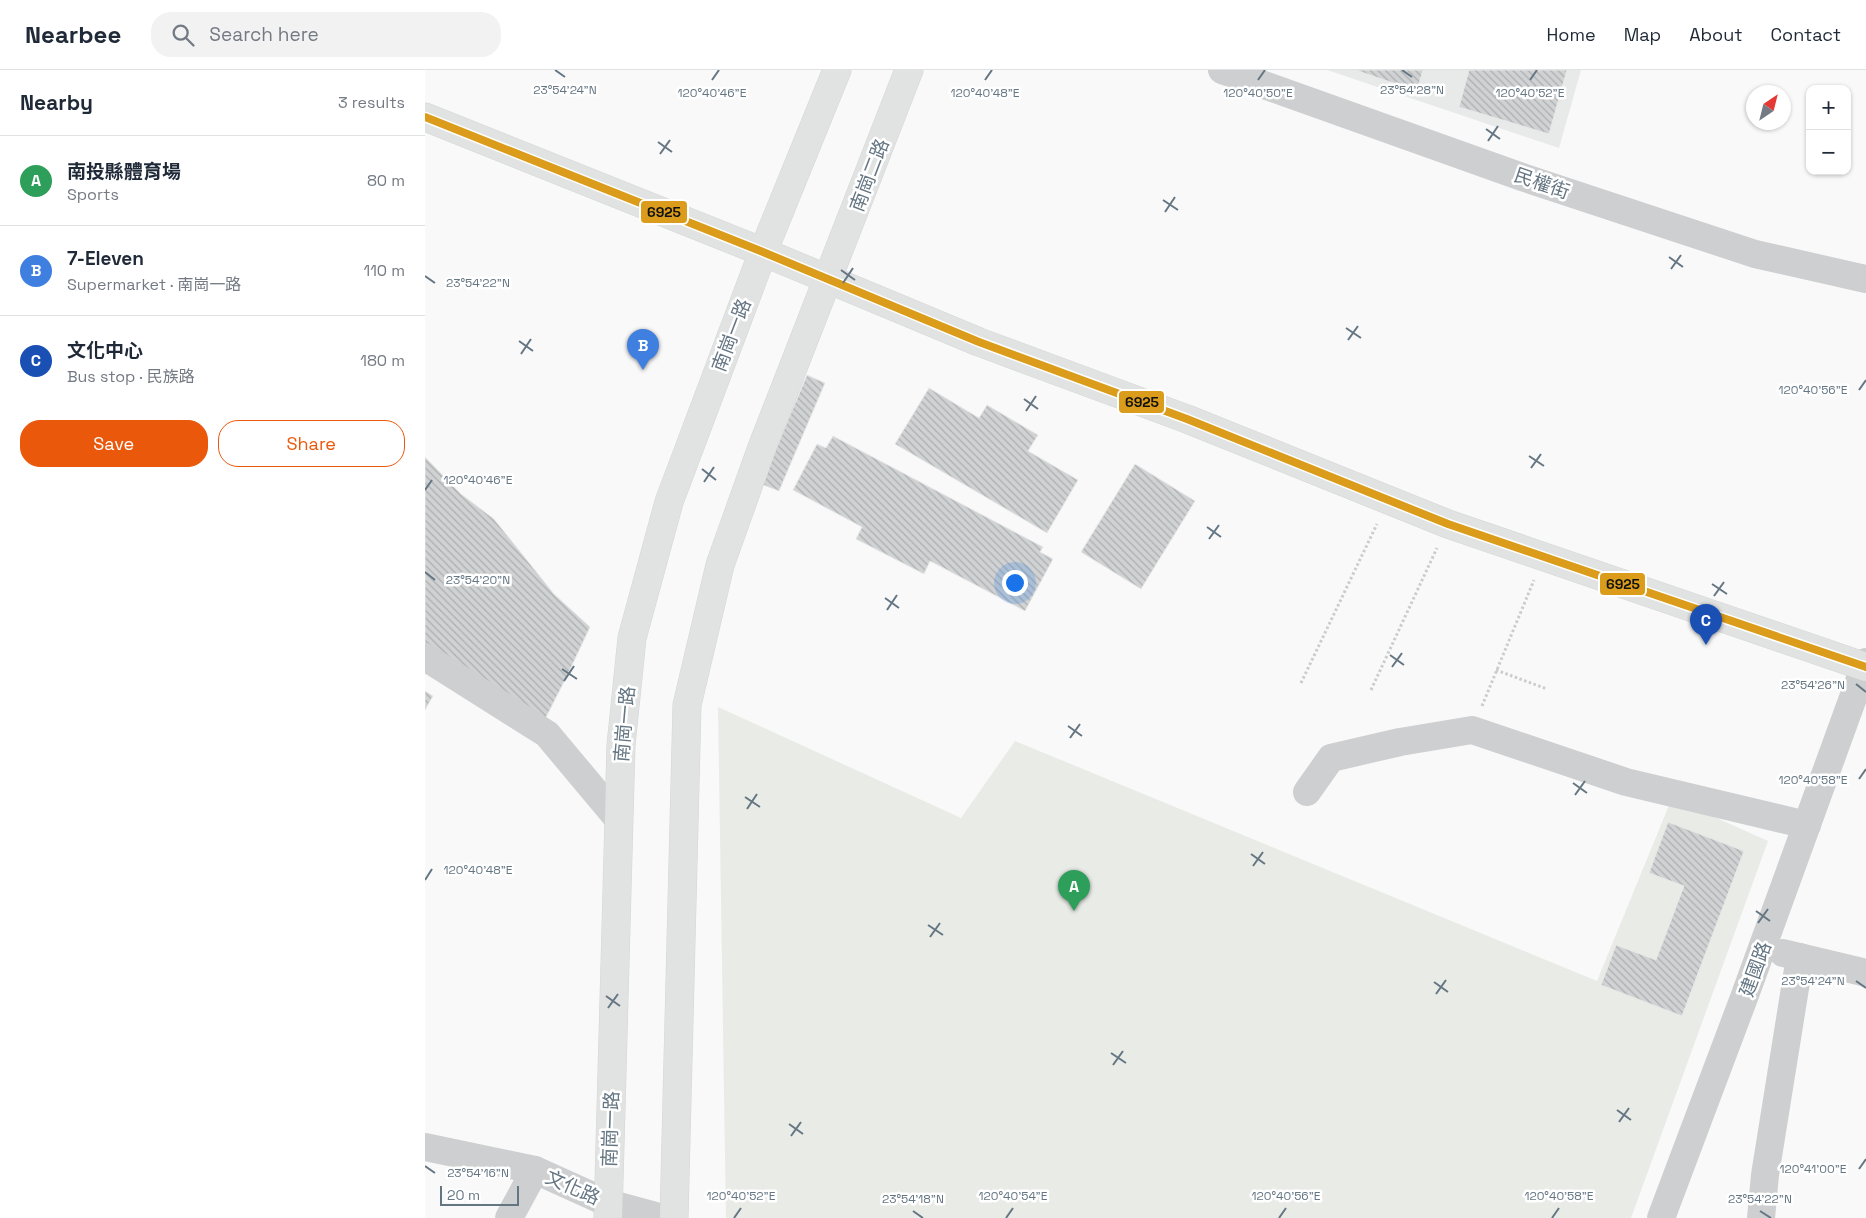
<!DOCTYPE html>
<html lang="en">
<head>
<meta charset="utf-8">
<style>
  body { margin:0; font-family:"Space Grotesk","Noto Sans TC",sans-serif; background:#f2f2f3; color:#1f2937 }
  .controls { position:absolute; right:15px; top:15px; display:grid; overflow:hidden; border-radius:10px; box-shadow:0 1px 4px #0004 }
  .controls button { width:45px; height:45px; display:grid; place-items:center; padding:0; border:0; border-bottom:1px solid #e0e1e3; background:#fff; color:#1f2937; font:25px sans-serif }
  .compass { position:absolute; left:1321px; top:15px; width:45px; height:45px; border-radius:50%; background:#fff; box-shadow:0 1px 4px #0004; rotate:35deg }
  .scale { position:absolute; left:15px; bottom:12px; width:79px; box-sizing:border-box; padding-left:5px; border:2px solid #657683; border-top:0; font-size:14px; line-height:18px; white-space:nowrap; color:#657683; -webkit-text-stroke:4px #fff; paint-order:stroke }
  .you { position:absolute; left:589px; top:512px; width:18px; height:18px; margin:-12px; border:4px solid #fff; border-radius:50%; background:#1a73e8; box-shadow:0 0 0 8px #1a73e833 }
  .badge { display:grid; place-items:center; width:32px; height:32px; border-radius:50%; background:#ea580c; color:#fff; font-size:16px; font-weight:700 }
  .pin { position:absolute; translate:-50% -41px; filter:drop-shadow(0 1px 2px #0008) }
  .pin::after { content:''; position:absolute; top:26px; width:18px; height:15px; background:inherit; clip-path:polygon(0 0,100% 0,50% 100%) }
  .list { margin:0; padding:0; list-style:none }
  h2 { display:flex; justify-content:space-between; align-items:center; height:65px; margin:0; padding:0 20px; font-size:21px }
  h2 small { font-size:16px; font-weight:400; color:#747a83 }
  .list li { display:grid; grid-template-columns:32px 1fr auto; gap:15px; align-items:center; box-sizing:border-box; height:90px; padding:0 20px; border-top:1px solid #e0e1e3 }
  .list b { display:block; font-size:19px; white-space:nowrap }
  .list p { margin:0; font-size:16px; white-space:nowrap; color:#747a83 }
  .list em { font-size:16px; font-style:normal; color:#747a83 }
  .actions { display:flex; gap:10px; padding:15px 20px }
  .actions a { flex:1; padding:11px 0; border:1px solid #ea580c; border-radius:20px; text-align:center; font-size:18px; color:#ea580c }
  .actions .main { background:#ea580c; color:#fff }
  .icon { flex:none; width:28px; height:28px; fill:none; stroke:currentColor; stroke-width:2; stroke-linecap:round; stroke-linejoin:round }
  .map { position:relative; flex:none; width:1441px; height:1148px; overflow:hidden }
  header { display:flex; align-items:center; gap:30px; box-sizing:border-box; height:70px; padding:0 25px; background:#fff; border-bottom:1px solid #e0e1e3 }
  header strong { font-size:24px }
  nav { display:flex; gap:28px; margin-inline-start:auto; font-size:18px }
  .search { width:350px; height:45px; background:#f2f2f3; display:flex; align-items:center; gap:12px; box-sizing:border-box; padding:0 18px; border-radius:20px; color:#747a83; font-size:19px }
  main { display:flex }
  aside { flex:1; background:#fff }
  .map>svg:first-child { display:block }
</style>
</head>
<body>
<header>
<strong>Nearbee</strong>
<div class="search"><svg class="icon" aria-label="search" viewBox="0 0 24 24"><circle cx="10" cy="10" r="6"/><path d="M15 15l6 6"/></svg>Search here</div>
<nav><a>Home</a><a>Map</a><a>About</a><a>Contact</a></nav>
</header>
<main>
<aside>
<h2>Nearby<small>3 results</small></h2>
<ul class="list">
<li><span class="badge" style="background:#2e9e5b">A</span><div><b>南投縣體育場</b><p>Sports</p></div><em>80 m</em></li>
<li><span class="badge" style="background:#3f7fe0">B</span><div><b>7-Eleven</b><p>Supermarket · 南崗一路</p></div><em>110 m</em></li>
<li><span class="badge" style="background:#1a4fb4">C</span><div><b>文化中心</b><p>Bus stop · 民族路</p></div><em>180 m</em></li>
</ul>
<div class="actions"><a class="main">Save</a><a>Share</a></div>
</aside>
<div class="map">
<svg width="1441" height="1148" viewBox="0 0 1441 1148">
  <defs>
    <pattern id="building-back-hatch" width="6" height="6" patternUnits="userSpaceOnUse" patternTransform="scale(1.25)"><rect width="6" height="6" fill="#d0d2d3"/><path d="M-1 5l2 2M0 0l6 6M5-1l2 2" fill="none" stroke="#acafb1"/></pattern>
  </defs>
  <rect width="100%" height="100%" fill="#f9f9f9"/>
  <polygon fill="#e8e9e9" points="902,0 1156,0 1134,78"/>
  <polygon fill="#e8ebe6" points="293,637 536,748 590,671 1172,911 1247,728 1343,771 1206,1148 301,1148"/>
  <g fill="url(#building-back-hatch)" stroke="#e8e8e8">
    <polygon points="930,0 998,0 992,21"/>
    <polygon points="1044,0 1142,0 1124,64 1034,37"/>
    <polygon points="382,305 400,313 354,421 336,414"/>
    <polygon points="504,318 554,348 562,335 613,365 603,381 653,410 622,463 470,374"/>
    <polygon points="408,366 618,477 615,482 628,489 600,541 505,491 499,504 431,469 437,457 368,420 392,374 401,378"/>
    <polygon points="0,387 36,424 69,449 129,524 165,557 141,608 117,655 0,588"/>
    <polygon points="710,394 770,431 716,519 656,482"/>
    <polygon points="0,621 8,626 0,640"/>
    <polygon points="1243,752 1319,781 1257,946 1176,915 1191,875 1231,890 1259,816 1224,803"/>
  </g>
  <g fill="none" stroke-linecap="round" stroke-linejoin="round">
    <defs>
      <g id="major">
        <polyline points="0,47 338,182 554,272 762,349 1023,454 1441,597"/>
        <polyline points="183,1148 196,675 207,568 244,432 338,182 412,0"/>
        <polyline points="249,1148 262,635 295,495 336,380 484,0"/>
      </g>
    </defs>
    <use href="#major" stroke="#d5d6d7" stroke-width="29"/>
    <g stroke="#cbcccd" stroke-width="3" stroke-dasharray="2.5 2.5" stroke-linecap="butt">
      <polyline points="1071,600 1122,619"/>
      <polyline points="876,613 952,454"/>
      <polyline points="946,620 1012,478"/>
      <polyline points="1057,636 1109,510"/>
    </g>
    <g stroke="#cecfd0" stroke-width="28">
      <polyline points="797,0 1100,108 1330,184 1441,209"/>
      <polyline points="0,587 122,664 194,750"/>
      <polyline points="882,722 906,688 975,672 1047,660 1201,712 1382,755"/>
      <polyline points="1358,883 1441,903"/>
      <polyline points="0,1077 110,1100 183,1133 238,1148"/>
      <polyline points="84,1148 110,1100"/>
      <polyline points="1236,1148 1320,925 1441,592"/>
      <polyline points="1336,1148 1340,1105 1375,887"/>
    </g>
    <use href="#major" stroke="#e1e2e2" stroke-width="28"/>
    <defs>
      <polyline id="bus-1" points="0,47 338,182 554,272 762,349 1023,454 1441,597"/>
    </defs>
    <use href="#bus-1" stroke="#fff" stroke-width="11"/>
    <use href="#bus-1" stroke="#da9c1a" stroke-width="8"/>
  </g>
  <path fill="none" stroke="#657683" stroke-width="2" d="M 130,0 L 140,7M 977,0 L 987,7M 287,10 L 294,0M 560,10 L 567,0M 833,10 L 840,0M 1105,10 L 1112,0M 1061,59 L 1075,69M 1063,71 L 1073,56M 233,72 L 247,82M 235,84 L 245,70M 738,130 L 753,140M 740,142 L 750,127M 1244,187 L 1258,197M 1246,199 L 1256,185M 416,200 L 430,210M 0,206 L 10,213M 418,213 L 428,198M 921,258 L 936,268M 923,270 L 933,256M 94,271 L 108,281M 96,284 L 106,269M 1434,320 L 1441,310M 599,329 L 613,339M 601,341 L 611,326M 1104,386 L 1119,396M 1106,398 L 1116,384M 277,399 L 291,410M 279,412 L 289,397M 0,420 L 7,410M 782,457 L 796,467M 784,469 L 794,455M 0,502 L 10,510M 1287,514 L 1302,524M 1289,526 L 1299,512M 460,528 L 474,538M 462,540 L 472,525M 965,585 L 979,595M 967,597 L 977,583M 137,599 L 152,609M 139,611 L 149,596M 1431,614 L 1441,622M 643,656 L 657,666M 645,668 L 655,654M 1434,709 L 1441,699M 1148,713 L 1162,723M 1150,725 L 1160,711M 320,727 L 335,737M 322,739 L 332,724M 826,784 L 840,794M 828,796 L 838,782M 0,810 L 7,799M 1331,841 L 1345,851M 1333,853 L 1343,839M 503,855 L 518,865M 505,867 L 515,853M 1431,911 L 1441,918M 1009,912 L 1023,922M 1011,924 L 1021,910M 181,926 L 195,936M 183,938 L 193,924M 686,983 L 701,993M 688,995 L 698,981M 1192,1040 L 1206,1050M 1194,1052 L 1204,1038M 364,1054 L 378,1064M 366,1066 L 376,1052M 0,1096 L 10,1103M 1434,1099 L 1441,1089M 488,1141 L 498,1148M 1335,1141 L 1346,1148M 309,1148 L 316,1138M 581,1148 L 588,1138M 854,1148 L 861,1138M 1127,1148 L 1134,1138"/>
  <g text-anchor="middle" stroke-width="5" stroke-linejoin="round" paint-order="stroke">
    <g font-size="19" fill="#657683" stroke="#fff">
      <text transform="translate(444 105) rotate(-69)" y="7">南崗二路</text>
      <text transform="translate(1117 113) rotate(19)" y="7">民權街</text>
      <text transform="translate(306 265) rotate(-69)" y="7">南崗一路</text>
      <text transform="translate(199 654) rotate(-85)" y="7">南崗一路</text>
      <text transform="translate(1330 899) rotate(-70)" y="7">建國路</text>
      <text transform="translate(185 1059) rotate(-88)" y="7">南崗一路</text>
      <text transform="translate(148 1117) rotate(24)" y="7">文化路</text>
    </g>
  </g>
  <g font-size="12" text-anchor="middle" fill="#657683" stroke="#fff" stroke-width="5" stroke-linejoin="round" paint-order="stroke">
    <text x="140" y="24">23°54'24"N</text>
    <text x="987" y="24">23°54'28"N</text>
    <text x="287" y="27">120°40'46"E</text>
    <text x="560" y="27">120°40'48"E</text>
    <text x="833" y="27">120°40'50"E</text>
    <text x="1105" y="27">120°40'52"E</text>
    <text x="53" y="217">23°54'22"N</text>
    <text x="1388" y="324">120°40'56"E</text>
    <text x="53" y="414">120°40'46"E</text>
    <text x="53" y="514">23°54'20"N</text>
    <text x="1388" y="619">23°54'26"N</text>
    <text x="1388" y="714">120°40'58"E</text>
    <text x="53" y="804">120°40'48"E</text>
    <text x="1388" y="915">23°54'24"N</text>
    <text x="1388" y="1103">120°41'00"E</text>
    <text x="53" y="1107">23°54'16"N</text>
    <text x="316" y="1130">120°40'52"E</text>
    <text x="588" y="1130">120°40'54"E</text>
    <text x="861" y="1130">120°40'56"E</text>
    <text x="1134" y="1130">120°40'58"E</text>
    <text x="488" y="1133">23°54'18"N</text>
    <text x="1335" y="1133">23°54'22"N</text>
  </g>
  <g stroke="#fff" stroke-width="2">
    <rect x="215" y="130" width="48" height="24" rx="5" fill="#da9c1a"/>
    <rect x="693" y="320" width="47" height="24" rx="5" fill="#da9c1a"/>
    <rect x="1174" y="502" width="47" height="24" rx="5" fill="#da9c1a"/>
  </g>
  <g font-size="14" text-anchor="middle" font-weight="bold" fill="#111">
    <text x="239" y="147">6925</text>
    <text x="717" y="337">6925</text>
    <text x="1198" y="519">6925</text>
  </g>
</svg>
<div class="controls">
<button>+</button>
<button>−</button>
</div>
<svg class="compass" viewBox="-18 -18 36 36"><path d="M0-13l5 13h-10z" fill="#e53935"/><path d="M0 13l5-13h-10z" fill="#747a83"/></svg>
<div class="scale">20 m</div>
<div class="you"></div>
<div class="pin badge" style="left:649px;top:841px;background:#2e9e5b">A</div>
<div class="pin badge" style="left:218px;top:300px;background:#3f7fe0">B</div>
<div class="pin badge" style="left:1281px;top:575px;background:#1a4fb4">C</div>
</div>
</main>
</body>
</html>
